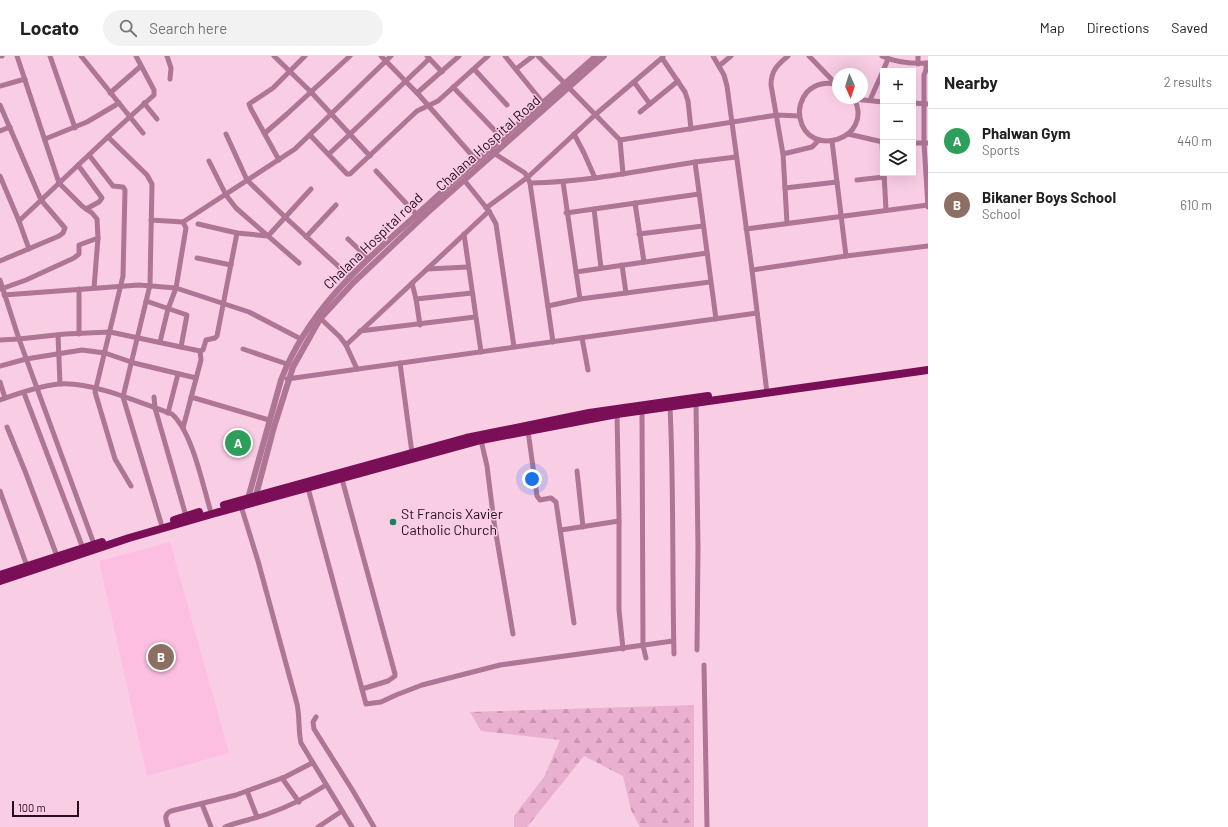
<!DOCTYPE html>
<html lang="en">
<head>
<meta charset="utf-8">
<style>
  body { margin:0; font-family:Barlow,sans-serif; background:#f2f2f2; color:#202124 }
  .controls { position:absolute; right:12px; top:12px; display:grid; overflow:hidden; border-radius:0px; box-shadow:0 4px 16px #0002 }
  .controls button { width:36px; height:36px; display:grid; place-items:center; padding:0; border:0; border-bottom:1px solid #e0e0e0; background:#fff; color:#202124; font:20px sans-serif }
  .compass { position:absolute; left:832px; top:12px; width:36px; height:36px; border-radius:50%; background:#fff; box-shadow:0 4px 16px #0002; rotate:177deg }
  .scale { position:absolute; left:12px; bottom:10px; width:67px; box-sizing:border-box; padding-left:4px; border:2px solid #250d1b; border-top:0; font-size:11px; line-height:14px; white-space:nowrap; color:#250d1b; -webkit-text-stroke:3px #f9cee5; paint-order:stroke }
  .you { position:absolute; left:532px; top:423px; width:14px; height:14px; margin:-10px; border:3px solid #fff; border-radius:50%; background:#1a73e8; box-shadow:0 0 0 6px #1a73e833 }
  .badge { display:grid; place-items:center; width:26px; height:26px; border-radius:50%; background:#14825f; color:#fff; font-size:13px; font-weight:700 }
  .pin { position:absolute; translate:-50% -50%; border:2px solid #fff; box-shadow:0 1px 4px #0006 }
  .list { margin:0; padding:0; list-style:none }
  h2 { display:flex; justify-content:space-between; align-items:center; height:52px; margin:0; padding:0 16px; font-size:17px }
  h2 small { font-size:13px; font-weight:400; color:#757577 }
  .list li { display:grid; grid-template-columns:26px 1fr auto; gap:12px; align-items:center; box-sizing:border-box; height:64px; padding:0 16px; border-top:1px solid #e0e0e0 }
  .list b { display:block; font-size:15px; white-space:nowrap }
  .list p { margin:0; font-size:13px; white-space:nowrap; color:#757577 }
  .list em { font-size:13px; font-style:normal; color:#757577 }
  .icon { flex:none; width:22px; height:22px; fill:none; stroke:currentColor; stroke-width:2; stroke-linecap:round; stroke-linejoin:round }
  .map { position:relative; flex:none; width:928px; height:771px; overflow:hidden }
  header { display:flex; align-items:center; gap:24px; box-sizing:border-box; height:56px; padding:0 20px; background:#fff; border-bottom:1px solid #e0e0e0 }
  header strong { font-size:19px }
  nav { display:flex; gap:22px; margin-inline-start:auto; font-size:14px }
  .search { width:280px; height:36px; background:#f2f2f2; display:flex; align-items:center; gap:10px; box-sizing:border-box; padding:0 14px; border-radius:22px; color:#757577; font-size:15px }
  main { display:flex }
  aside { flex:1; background:#fff }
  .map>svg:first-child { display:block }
</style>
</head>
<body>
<header>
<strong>Locato</strong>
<div class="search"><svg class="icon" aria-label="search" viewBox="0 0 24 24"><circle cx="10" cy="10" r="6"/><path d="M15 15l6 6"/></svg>Search here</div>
<nav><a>Map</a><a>Directions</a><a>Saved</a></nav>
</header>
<main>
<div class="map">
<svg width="928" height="771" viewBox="0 0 928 771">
  <defs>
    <pattern id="forest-firs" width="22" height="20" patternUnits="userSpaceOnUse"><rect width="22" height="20" fill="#e9b0cf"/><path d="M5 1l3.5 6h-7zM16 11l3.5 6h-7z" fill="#c896b1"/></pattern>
  </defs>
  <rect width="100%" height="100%" fill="#f9cee5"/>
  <polygon fill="#fdbfe1" points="170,486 229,697 147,720 99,505"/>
  <polygon fill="url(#forest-firs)" points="694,649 694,771 640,771 631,754 623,720 584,700 527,771 514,771 514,760 544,721 560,684 481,675 470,656"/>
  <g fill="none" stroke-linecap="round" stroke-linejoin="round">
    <g stroke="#ae7594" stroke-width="5">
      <polyline points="0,0 2,0"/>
      <polyline points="17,0 59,127 82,150 92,157 97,163 98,182 94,232"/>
      <polyline points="50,0 75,72"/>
      <polyline points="81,0 143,77"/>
      <polyline points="167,0 171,12 170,23"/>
      <polyline points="274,0 311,36 370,100"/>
      <polyline points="381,0 419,39 477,105"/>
      <polyline points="427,0 442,16"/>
      <polyline points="505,0 543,47"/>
      <polyline points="538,0 620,84 777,59 799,60"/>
      <polyline points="713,0 724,19 727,30 752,214 767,337"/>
      <polyline points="809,0 836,28"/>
      <path d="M 882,0 C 897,7 912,8 928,7"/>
      <polyline points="663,1 662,2 685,36 688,45 691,73"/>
      <polyline points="926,7 926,14 924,19 924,87 928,151"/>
      <polyline points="918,8 918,0"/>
      <polyline points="719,10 731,0"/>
      <polyline points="474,13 507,49"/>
      <polyline points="516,13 533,0"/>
      <polyline points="883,15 888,3"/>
      <polyline points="634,26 650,48"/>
      <path d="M 838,29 C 827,25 815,28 807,36 C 801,43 798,53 800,62 C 808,104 875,83 854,42"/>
      <polyline points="0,30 25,23"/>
      <polyline points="453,31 503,83"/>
      <polyline points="110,37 141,10"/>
      <polyline points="417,37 459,0"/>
      <polyline points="854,43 883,46"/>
      <polyline points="870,44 883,15"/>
      <polyline points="144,47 157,63"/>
      <polyline points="913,47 928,48"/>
      <polyline points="0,49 41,144 65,172 63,177 59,180 0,205"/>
      <polyline points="640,56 678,25"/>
      <polyline points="0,75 10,71"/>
      <polyline points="265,77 287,58 350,0"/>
      <polyline points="226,78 247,124 285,161 350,221"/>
      <polyline points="574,78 584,97 595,122"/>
      <polyline points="848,78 883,86"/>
      <polyline points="310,79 347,118 350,118 417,55 438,45 488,0"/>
      <polyline points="108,81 147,119 152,128 150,229 123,341 161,467"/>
      <polyline points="45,83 87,66 119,47"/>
      <polyline points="620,84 623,118"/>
      <polyline points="832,85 846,200"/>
      <polyline points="882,86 883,108"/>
      <polyline points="913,87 928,87"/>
      <polyline points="492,96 525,117 530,127 553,286"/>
      <polyline points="329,98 429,3"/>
      <polyline points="783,98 812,91 819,84"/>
      <polyline points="89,99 113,130 123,131 125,134 123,220 95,336 115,403 131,430"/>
      <polyline points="279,104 251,53 249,48 273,32 305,0"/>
      <polyline points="209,105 226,139 236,152 299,207"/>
      <polyline points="695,106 736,101"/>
      <polyline points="78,109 102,142 99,146 86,153"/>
      <polyline points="376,115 417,159"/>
      <polyline points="884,117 886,154"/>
      <polyline points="0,120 19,165 29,193"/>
      <polyline points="464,124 489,155 496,168 514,291"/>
      <polyline points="857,124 884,121"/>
      <polyline points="563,126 580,243"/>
      <path d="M 530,127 C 586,126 640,115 695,106 L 716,263"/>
      <polyline points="785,132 837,126"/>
      <polyline points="635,147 644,206"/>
      <polyline points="486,152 528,121 596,58 662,2"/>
      <polyline points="594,153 601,212"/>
      <polyline points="566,157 699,138"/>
      <polyline points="151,164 183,166 186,172 176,232 168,253 160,286"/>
      <polyline points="19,165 111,78 154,39 154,34 136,0"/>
      <polyline points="183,166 295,93 391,0"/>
      <path d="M 787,167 L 783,98 L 771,29 C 771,15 777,9 788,0"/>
      <polyline points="198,168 237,177 268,180 311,133"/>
      <polyline points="746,173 928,149"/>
      <polyline points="464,178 481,296"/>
      <polyline points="639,178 703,170"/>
      <polyline points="306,181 336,149"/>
      <polyline points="348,183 369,203"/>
      <polyline points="197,202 231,209"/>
      <polyline points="622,209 626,237"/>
      <polyline points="427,213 468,211"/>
      <polyline points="752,214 846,200 928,190"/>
      <polyline points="576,216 707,197"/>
      <polyline points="0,224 19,283 94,488"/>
      <polyline points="412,227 416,243 420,269"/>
      <polyline points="1,233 26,224 74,202 79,198 79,189 98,182"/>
      <polyline points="4,239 139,229 176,232 249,256 301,283"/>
      <polyline points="416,243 472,237"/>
      <polyline points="146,245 187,259 181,291"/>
      <polyline points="548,250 580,243 710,226"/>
      <polyline points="318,260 340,281 346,289 357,313"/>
      <polyline points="360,275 475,261"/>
      <polyline points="79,278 79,233"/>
      <polyline points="58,279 60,328"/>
      <polyline points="582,282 588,314"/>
      <polyline points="0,284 19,283 65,278 110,276 200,295 203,294 206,284 215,282 217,280 237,177"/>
      <polyline points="346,289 489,155"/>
      <polyline points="243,293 287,308"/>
      <polyline points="400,307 412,397"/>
      <polyline points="0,310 26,303 82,294 105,297 134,307 196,322"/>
      <polyline points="287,323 757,257"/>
      <polyline points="0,326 5,342"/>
      <polyline points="24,337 84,495"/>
      <polyline points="154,341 155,352 186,460"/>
      <polyline points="191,341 269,364"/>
      <path d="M 0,344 C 19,337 39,330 59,328 C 91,325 141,347 172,358 C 192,376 202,426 210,453"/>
      <polyline points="696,347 698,492 697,594"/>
      <path d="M 670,351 C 674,433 672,516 674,598"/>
      <polyline points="642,355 643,590 646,602"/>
      <polyline points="168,357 178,318"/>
      <polyline points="617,358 619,462 619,554 623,593"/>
      <polyline points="7,371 25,415 57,500"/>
      <polyline points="183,372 201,304 200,295"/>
      <polyline points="528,375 537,440 540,444 551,442 556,446 574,567"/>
      <polyline points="481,384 487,410 494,466 513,578"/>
      <polyline points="577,415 583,471"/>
      <polyline points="342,423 395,618 395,620 388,625 362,633"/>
      <polyline points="308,432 366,648 381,646 396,639 422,629 500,609 673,585"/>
      <polyline points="0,435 27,510"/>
      <path d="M 241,450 L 258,505 L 297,648 C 300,661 298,674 301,687 L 352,771"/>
      <polyline points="561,474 619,465"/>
      <polyline points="704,609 707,771"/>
      <polyline points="316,661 313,666 314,673 353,735 374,771"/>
      <polyline points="282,722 299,746"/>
      <polyline points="247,735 257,761"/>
      <polyline points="202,748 211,771"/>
      <path d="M 168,771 C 166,764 163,759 171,755 L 236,739 L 285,721 L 312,707"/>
      <path d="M 225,771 C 240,765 255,763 270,757 C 291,750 307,741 326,729"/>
      <polyline points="318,771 342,755"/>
    </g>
    <g stroke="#ae7594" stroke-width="6">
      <polyline points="255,443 274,371 293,311 320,263 353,227 427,157 604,0"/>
      <path d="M 247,446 L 281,324 C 311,246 374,198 433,144 C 487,95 542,48 596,0"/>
    </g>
    <g stroke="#7a0f58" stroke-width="8">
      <polyline points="224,449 466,382 589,357 708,340"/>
      <polyline points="174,464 199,456"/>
      <polyline points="0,519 102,486"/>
      <polyline points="0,525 129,482 212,458 481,384 617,358 928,314"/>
    </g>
  </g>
  <circle fill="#14825f" stroke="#f9cee5" stroke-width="1.5" cx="393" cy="466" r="4"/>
  <g text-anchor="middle" stroke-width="3" stroke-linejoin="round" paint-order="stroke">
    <g font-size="14" fill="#250d1b" stroke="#f9cee5">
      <text transform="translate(488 87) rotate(-42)" y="5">Chalana Hospital Road</text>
      <text transform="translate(373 185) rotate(-44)" y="5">Chalana Hospital road</text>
    </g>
    <g font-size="14" fill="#250d1b" stroke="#f9cee5" text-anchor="start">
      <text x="401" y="463">St Francis Xavier<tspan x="401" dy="16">Catholic Church</tspan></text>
    </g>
  </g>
</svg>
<div class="controls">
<button>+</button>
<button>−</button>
<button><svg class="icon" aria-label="layers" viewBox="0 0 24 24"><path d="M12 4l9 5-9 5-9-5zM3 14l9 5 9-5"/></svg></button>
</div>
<svg class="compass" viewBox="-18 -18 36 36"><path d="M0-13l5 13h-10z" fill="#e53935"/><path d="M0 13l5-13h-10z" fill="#757577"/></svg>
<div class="scale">100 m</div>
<div class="you"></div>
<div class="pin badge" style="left:238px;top:387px;background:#2e9e5b">A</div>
<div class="pin badge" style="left:161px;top:601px;background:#8d6e63">B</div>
</div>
<aside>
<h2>Nearby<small>2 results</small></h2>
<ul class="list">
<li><span class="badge" style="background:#2e9e5b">A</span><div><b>Phalwan Gym</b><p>Sports</p></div><em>440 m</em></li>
<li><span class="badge" style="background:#8d6e63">B</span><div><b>Bikaner Boys School</b><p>School</p></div><em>610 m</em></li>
</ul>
</aside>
</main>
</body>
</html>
